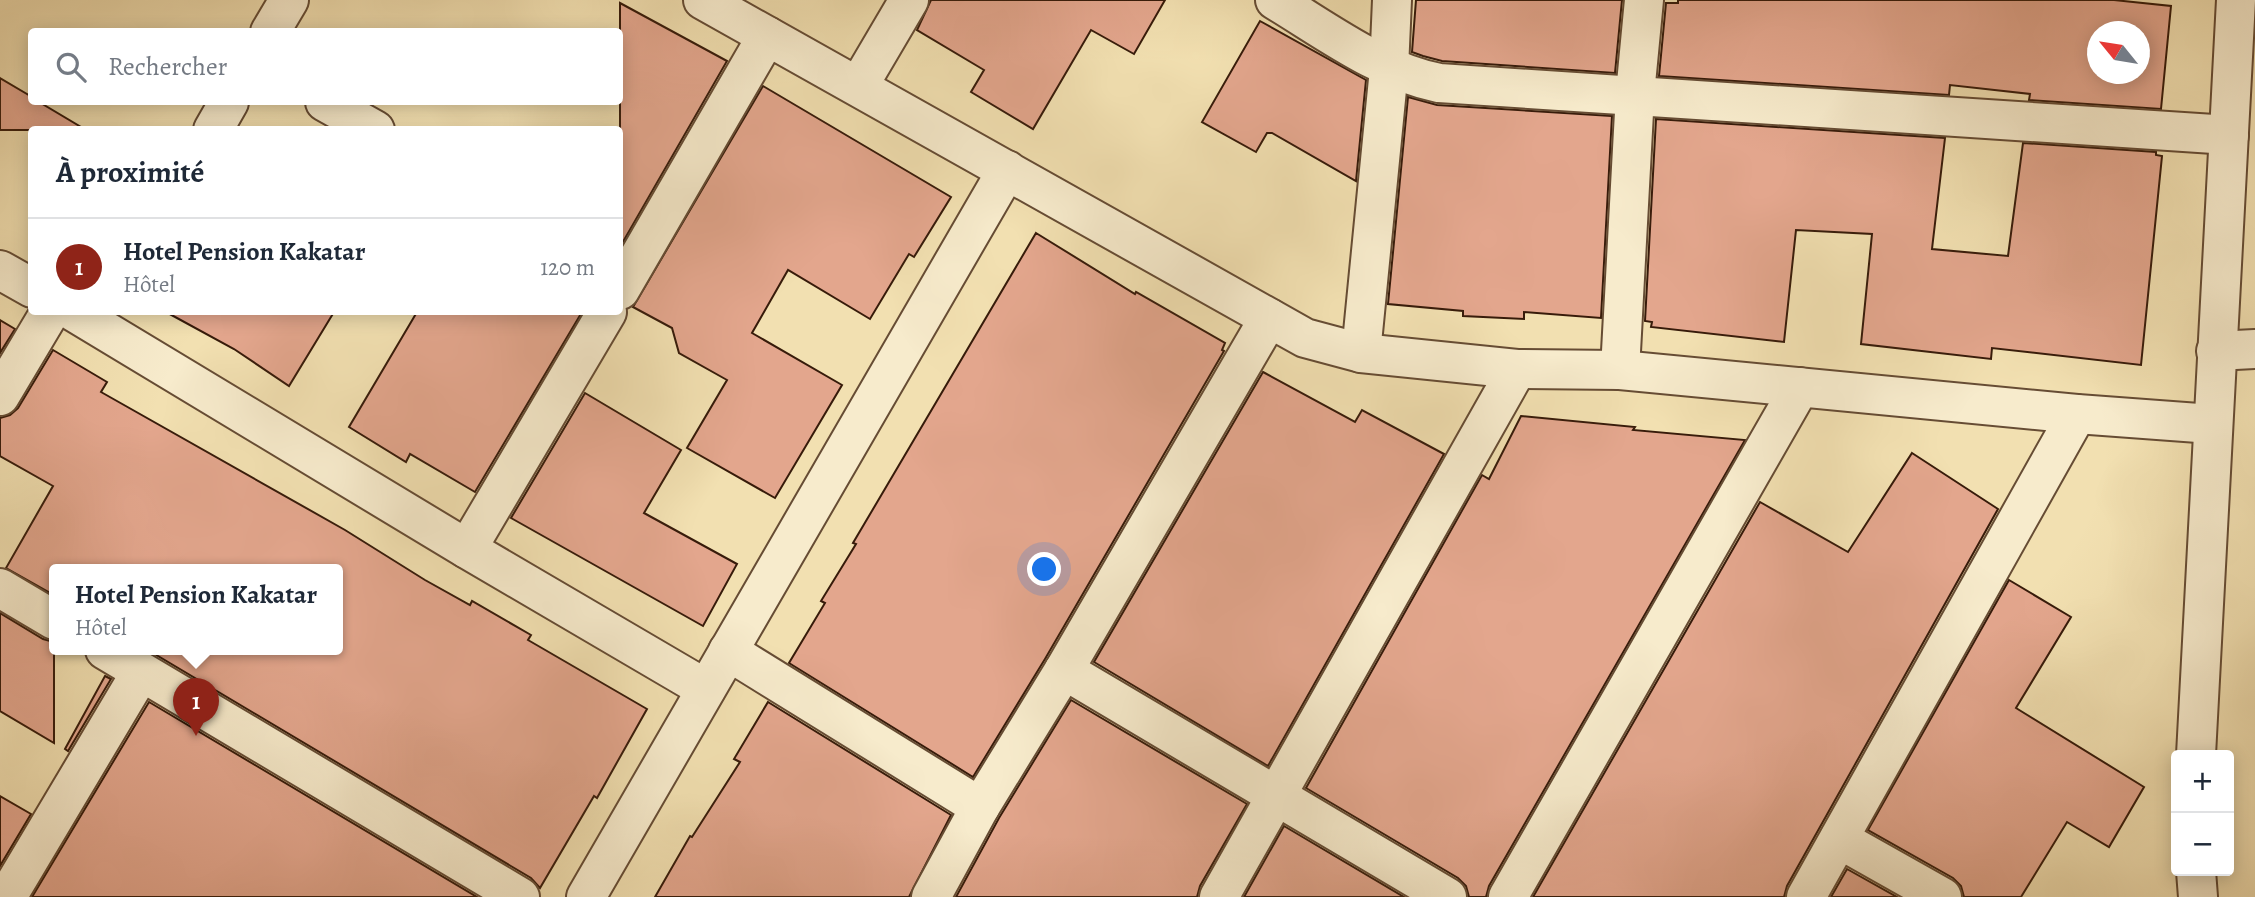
<!DOCTYPE html>
<html lang="fr">
<head>
<meta charset="utf-8">
<style>
  body { margin:0; font-family:Alegreya,serif; background:#f2f2f3; color:#1f2937 }
  .controls { position:absolute; right:21px; bottom:21px; display:grid; overflow:hidden; border-radius:7px; box-shadow:0 4px 18px #0003 }
  .controls button { width:63px; height:63px; display:grid; place-items:center; padding:0; border:0; border-bottom:2px solid #e0e1e3; background:#fff; color:#1f2937; font:35px sans-serif }
  .compass { position:absolute; left:2087px; top:21px; width:63px; height:63px; border-radius:50%; background:#fff; box-shadow:0 4px 18px #0003; rotate:300deg }
  .you { position:absolute; left:1045px; top:570px; width:24px; height:24px; margin:-18px; border:5px solid #fff; border-radius:50%; background:#1a73e8; box-shadow:0 0 0 10px #1a73e833 }
  .badge { display:grid; place-items:center; width:46px; height:46px; border-radius:50%; background:#8f2418; color:#fff; font-size:23px; font-weight:700 }
  .pin { position:absolute; translate:-50% -58px; filter:drop-shadow(0 2px 4px #0008) }
  .pin::after { content:''; position:absolute; top:37px; width:24px; height:21px; background:inherit; clip-path:polygon(0 0,100% 0,50% 100%) }
  .popup { position:absolute; left:49px; top:564px; width:294px; height:91px; box-sizing:border-box; display:grid; place-content:center; border-radius:7px; background:#fff; filter:drop-shadow(0 2px 5px #0005); font-size:23px; white-space:nowrap; color:#747a83 }
  .popup b { font-size:26px; color:#1f2937 }
  .popup::after { content:''; position:absolute; left:50%; top:100%; margin-left:-14px; border:14px solid transparent; border-top-color:#fff }
  .list { margin:0; padding:0; list-style:none }
  h2 { display:flex; justify-content:space-between; align-items:center; height:91px; margin:0; padding:0 28px; font-size:30px }
  h2 small { font-size:23px; font-weight:400; color:#747a83 }
  .list li { display:grid; grid-template-columns:46px 1fr auto; gap:21px; align-items:center; box-sizing:border-box; height:98px; padding:0 28px; border-top:2px solid #e0e1e3 }
  .list b { display:block; font-size:26px; white-space:nowrap }
  .list p { margin:0; font-size:23px; white-space:nowrap; color:#747a83 }
  .list em { font-size:23px; font-style:normal; color:#747a83 }
  .icon { flex:none; width:38px; height:38px; fill:none; stroke:currentColor; stroke-width:2; stroke-linecap:round; stroke-linejoin:round }
  .map { position:relative; flex:none; width:2255px; height:897px; overflow:hidden }
  .search { position:absolute; background:#fff; box-shadow:0 4px 18px #0003; left:28px; top:28px; width:595px; height:77px; display:flex; align-items:center; gap:18px; box-sizing:border-box; padding:0 24px; border-radius:7px; color:#747a83; font-size:26px }
  .panel { position:absolute; background:#fff; box-shadow:0 4px 18px #0003; left:28px; top:126px; width:595px; height:189px; border-radius:7px }
  .map>svg:first-child { display:block }
</style>
</head>
<body>
<div class="map">
<svg width="2255" height="897" viewBox="0 0 2255 897">
  <rect width="100%" height="100%" fill="#f2e0b1"/>
  <filter id="stains"><feTurbulence type="fractalNoise" baseFrequency=".00286" numOctaves="4"/><feColorMatrix values="0 0 0 0 .2 0 0 0 0 .09 0 0 0 0 .02 0 0 0 .5 -.17"/></filter>
  <radialGradient id="worn" r=".72"><stop offset=".6" stop-color="#630" stop-opacity="0"/><stop offset="1" stop-color="#630" stop-opacity=".3"/></radialGradient>
  <g fill="#e3a68d" stroke="#371b0a" stroke-width="2" fill-rule="evenodd">
    <polygon points="931,0 1165,0 1134,54 1091,30 1033,129 971,92 984,70 917,30"/>
    <polygon points="1416,0 1622,0 1615,73 1442,61 1423,56 1412,52"/>
    <path d="M 1678,0 L 2114,0 L 2171,6 L 2161,109 L 2029,100 L 2030,94 L 1950,85 L 1949,95 L 1659,76 L 1666,3 L 1678,3 ZM 2097,32 L 2139,32 L 2139,74 L 2097,74 Z"/>
    <polygon points="620,3 727,61 620,247"/>
    <polygon points="1260,21 1366,80 1356,181 1272,133 1267,133 1256,152 1202,122"/>
    <polygon points="0,78 32,97 32,102 39,102 86,130 0,130"/>
    <polygon points="763,86 951,197 914,257 909,254 870,319 788,270 752,333 842,385 775,498 687,448 727,380 679,353 672,328 633,307"/>
    <polygon points="1408,97 1437,105 1612,116 1601,318 1524,312 1524,319 1463,316 1463,311 1388,304"/>
    <polygon points="1656,119 1945,138 1932,249 2008,256 2023,143 2156,152 2156,155 2162,156 2141,365 1992,348 1991,359 1861,344 1872,234 1796,230 1784,342 1651,327 1652,322 1645,321"/>
    <polygon points="1036,233 1135,294 1136,292 1225,343 1222,350 1224,351 1045,659 973,777 789,663 825,603 821,601 856,544 853,543"/>
    <polygon points="166,312 334,312 289,386 234,349"/>
    <polygon points="417,312 582,312 475,492 410,454 406,462 349,427"/>
    <polygon points="0,320 15,329 0,353"/>
    <polygon points="53,350 107,382 101,392 345,530 425,580 470,605 472,601 531,635 528,640 647,709 597,798 594,796 540,888 531,878 148,650 338,650 338,570 54,570 54,595 6,568 53,486 0,456 0,418 10,415 18,408"/>
    <polygon points="1263,372 1355,422 1362,410 1444,454 1268,766 1094,662"/>
    <polygon points="585,393 681,450 644,513 737,564 703,626 511,518"/>
    <polygon points="1521,416 1635,427 1633,430 1745,440 1489,886 1486,897 1469,897 1466,886 1458,878 1306,788 1482,475 1489,479"/>
    <polygon points="1912,453 1998,509 1787,886 1784,897 1533,897 1760,502 1848,552"/>
    <polygon points="2009,580 2071,617 2016,708 2144,787 2109,847 2067,822 2021,897 1964,897 1961,886 1953,878 1868,830"/>
    <polygon points="0,613 43,639 54,642 54,743 0,711"/>
    <polygon points="105,676 111,679 68,751 65,749"/>
    <polygon points="1071,700 1247,804 1200,886 1197,897 956,897 999,818"/>
    <polygon points="149,702 477,897 32,897"/>
    <polygon points="768,702 951,815 909,897 655,897 690,836 692,837 740,762 734,759"/>
    <polygon points="0,796 31,814 0,866"/>
    <polygon points="1284,826 1404,897 1244,897"/>
    <polygon points="1847,869 1897,897 1831,897"/>
  </g>
  <g fill="none" stroke-linecap="round" stroke-linejoin="round">
    <defs>
      <g id="minor">
        <polyline points="703,0 1305,338 1361,353 1517,369 1620,370 2077,414 2212,424"/>
        <path d="M 1275,0 C 1328,32 1379,71 1439,83 L 2229,135"/>
        <polyline points="270,32 289,0"/>
        <polyline points="859,85 909,0"/>
        <polyline points="325,102 375,130"/>
        <polyline points="213,130 229,102"/>
        <polyline points="0,270 32,288"/>
        <polyline points="620,290 767,36"/>
        <polyline points="74,312 467,549 706,689"/>
        <polyline points="2216,351 2255,349"/>
        <polyline points="1361,353 1389,69 1392,0"/>
        <polyline points="1620,370 1635,94 1644,0"/>
        <polyline points="0,396 50,312"/>
        <polyline points="467,549 607,312"/>
        <polyline points="0,588 54,620"/>
        <polyline points="105,650 520,897"/>
        <polyline points="728,651 980,807"/>
        <polyline points="1064,670 1447,897"/>
        <polyline points="2196,755 2236,0"/>
        <polyline points="1839,839 1942,897"/>
        <polyline points="2196,871 2198,897"/>
        <polyline points="7,897 141,672"/>
        <polyline points="586,897 1007,170"/>
        <polyline points="931,897 980,807 1064,670 1269,318"/>
        <polyline points="1219,897 1517,369"/>
        <polyline points="1508,897 1800,387"/>
        <polyline points="1806,897 2077,414"/>
      </g>
    </defs>
    <use href="#minor" stroke="#664c34" stroke-width="42"/>
    <use href="#minor" stroke="#f7ebcc" stroke-width="38"/>
  </g>
  <rect width="100%" height="100%" filter="url(#stains)"/>
  <rect width="100%" height="100%" fill="url(#worn)"/>
</svg>
<div class="controls">
<button>+</button>
<button>−</button>
</div>
<svg class="compass" viewBox="-18 -18 36 36"><path d="M0-13l5 13h-10z" fill="#e53935"/><path d="M0 13l5-13h-10z" fill="#747a83"/></svg>
<div class="you"></div>
<div class="pin badge" style="left:196px;top:736px">1</div>
<div class="popup"><b>Hotel Pension Kakatar</b>Hôtel</div>
<div class="search"><svg class="icon" aria-label="search" viewBox="0 0 24 24"><circle cx="10" cy="10" r="6"/><path d="M15 15l6 6"/></svg>Rechercher</div>
<section class="panel">
<h2>À proximité<small></small></h2>
<ul class="list">
<li><span class="badge">1</span><div><b>Hotel Pension Kakatar</b><p>Hôtel</p></div><em>120 m</em></li>
</ul>
</section>
</div>
</body>
</html>
